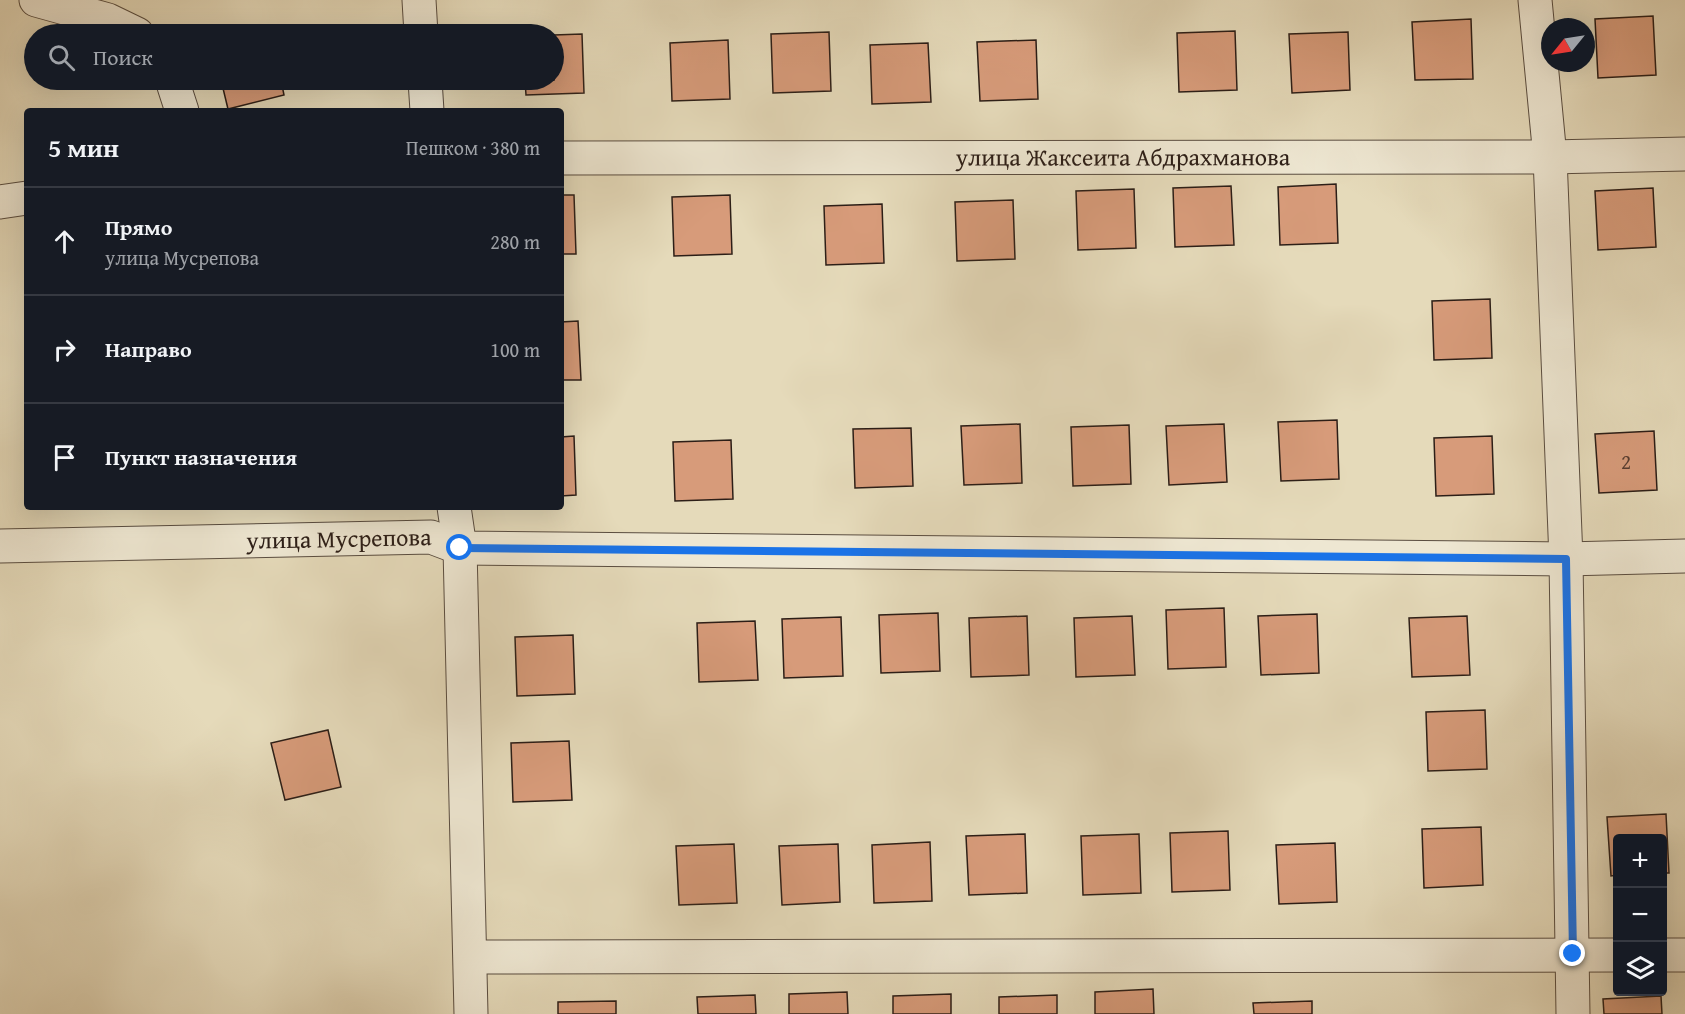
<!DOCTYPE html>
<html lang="ru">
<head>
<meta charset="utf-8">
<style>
  body { margin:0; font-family:"Gentium Book Plus",serif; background:#20242c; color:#f1f3f6 }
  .controls { position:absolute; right:18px; bottom:18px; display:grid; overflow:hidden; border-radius:6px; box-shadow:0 6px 24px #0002 }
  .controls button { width:54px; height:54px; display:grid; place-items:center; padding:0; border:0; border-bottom:2px solid #363941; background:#171b24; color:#f1f3f6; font:30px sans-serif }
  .compass { position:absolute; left:1541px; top:18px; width:54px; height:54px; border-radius:50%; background:#171b24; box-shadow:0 6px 24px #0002; rotate:240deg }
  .stop { position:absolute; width:18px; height:18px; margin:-14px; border:4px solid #1a73e8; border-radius:50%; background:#fff }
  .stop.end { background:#1a73e8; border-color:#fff; box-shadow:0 2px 6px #0008 }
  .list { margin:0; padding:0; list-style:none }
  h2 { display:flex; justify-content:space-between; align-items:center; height:78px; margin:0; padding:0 24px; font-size:26px }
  h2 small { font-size:20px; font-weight:400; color:#9ea1a6 }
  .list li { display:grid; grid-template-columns:39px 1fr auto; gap:18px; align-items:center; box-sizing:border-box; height:108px; padding:0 24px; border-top:2px solid #363941 }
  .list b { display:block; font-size:22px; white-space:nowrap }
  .list p { margin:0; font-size:20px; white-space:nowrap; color:#9ea1a6 }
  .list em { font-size:20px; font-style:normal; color:#9ea1a6 }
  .icon { flex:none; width:33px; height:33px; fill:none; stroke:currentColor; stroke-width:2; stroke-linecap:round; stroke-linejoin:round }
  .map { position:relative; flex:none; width:1685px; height:1014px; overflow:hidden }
  .search { position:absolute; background:#171b24; box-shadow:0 6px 24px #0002; left:24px; top:24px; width:540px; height:66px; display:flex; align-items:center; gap:15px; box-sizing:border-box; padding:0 21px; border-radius:33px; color:#9ea1a6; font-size:22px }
  .panel { position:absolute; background:#171b24; box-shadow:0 6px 24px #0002; left:24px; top:108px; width:540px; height:402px; border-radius:6px }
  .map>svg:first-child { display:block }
</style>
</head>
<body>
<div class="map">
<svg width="1685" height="1014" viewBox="0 0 1685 1014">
  <rect width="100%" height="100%" fill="#e5daba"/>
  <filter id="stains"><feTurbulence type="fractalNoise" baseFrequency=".00333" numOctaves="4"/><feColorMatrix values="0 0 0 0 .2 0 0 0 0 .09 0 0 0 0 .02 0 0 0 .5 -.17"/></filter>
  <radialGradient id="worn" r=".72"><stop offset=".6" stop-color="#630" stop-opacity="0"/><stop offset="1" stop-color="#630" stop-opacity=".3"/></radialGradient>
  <g fill="#d79b7a" stroke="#2c1e17" stroke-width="1.5">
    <polygon points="1653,16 1656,75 1598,78 1595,19"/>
    <polygon points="1471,19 1473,79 1415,80 1412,22"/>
    <polygon points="1235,31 1237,90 1179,92 1177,33"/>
    <polygon points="829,32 831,91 773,93 771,34"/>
    <polygon points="1348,32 1350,90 1292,93 1289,34"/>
    <polygon points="582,34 584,93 526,95 525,80 554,80 554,35"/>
    <polygon points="728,40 730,99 672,101 670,43"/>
    <polygon points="1036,40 1038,99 980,101 977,42"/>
    <polygon points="928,43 931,102 872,104 870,45"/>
    <polygon points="221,80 281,80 284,95 228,109"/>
    <polygon points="1336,184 1338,243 1280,245 1278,187"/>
    <polygon points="1231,186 1234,245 1175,247 1173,188"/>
    <polygon points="1653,188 1656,247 1598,250 1595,191"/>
    <polygon points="1134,189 1136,248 1078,250 1076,191"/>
    <polygon points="561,195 574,195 576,254 561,254"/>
    <polygon points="730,195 732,254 674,256 672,197"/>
    <polygon points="1013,200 1015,259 957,261 955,202"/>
    <polygon points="882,204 884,263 826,265 824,206"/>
    <polygon points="1490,299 1492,358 1434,360 1432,301"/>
    <polygon points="578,321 581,380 561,380 561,322"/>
    <polygon points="1337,420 1339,479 1281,481 1278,422"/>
    <polygon points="1020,424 1022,483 964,485 961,426"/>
    <polygon points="1224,424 1227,482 1169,485 1166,426"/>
    <polygon points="1129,425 1131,484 1073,486 1071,427"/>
    <polygon points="911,428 913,486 855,488 853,429"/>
    <polygon points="1654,431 1657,490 1599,493 1595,434"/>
    <polygon points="574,436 576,495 561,496 561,437"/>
    <polygon points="1492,436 1494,494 1436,496 1434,438"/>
    <polygon points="731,440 733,499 675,501 673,442"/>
    <polygon points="1224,608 1226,667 1168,669 1166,610"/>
    <polygon points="938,613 940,671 881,673 879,615"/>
    <polygon points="1317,614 1319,673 1261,675 1258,616"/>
    <polygon points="1027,616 1029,675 971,677 969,618"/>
    <polygon points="1132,616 1135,675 1076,677 1074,618"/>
    <polygon points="1467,616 1470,675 1412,677 1409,618"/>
    <polygon points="841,617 843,676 784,678 782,619"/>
    <polygon points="755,621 758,680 699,682 697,623"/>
    <polygon points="573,635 575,694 517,696 515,637"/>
    <polygon points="1485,710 1487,769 1428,771 1426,712"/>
    <polygon points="328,730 341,787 285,800 271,743"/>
    <polygon points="569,741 572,800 513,802 511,743"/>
    <polygon points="1666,814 1669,873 1662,873 1662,838 1618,838 1618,875 1611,876 1607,817"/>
    <polygon points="1481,827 1483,885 1424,888 1422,829"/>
    <polygon points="1228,831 1230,890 1172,892 1170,833"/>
    <polygon points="1025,834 1027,893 969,895 966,836"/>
    <polygon points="1139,834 1141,893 1083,895 1081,836"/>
    <polygon points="930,842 932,901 874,903 872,845"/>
    <polygon points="1335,843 1337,902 1279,904 1276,845"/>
    <polygon points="734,844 737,903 679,905 676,846"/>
    <polygon points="838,844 840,902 782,905 779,846"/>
    <polygon points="1153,989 1154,1014 1095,1014 1095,992"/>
    <polygon points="847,992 848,1014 789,1014 789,994"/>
    <polygon points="951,994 951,1014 893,1014 893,996"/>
    <polygon points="755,995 756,1014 698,1014 697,997"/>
    <polygon points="1057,995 1057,1014 999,1014 999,997"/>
    <polygon points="1661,996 1662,1014 1604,1014 1603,999"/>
    <polygon points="616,1001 616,1014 558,1014 558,1002"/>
    <polygon points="1312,1001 1312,1014 1254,1014 1253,1003"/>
  </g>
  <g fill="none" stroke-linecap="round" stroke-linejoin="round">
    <defs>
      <g id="minor">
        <polyline points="36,0 108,20 137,34"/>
        <polyline points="419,0 421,34"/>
        <polyline points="1535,0 1550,157 1566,559 1573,1014"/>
        <polyline points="172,80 182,111"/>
        <polyline points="425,80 427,111"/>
        <path id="s1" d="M 561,158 L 1550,157 L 1685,154"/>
        <polyline points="0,202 27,198"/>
        <polyline points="454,507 460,548 471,1014"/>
        <path id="s2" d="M 0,546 L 431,537 L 460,548 L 1566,559 L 1685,556"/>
        <polyline points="1662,955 1685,955"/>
        <polyline points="471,957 1618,955"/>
      </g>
    </defs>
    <use href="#minor" stroke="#5a4d40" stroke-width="35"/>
    <use href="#minor" stroke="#eee7d2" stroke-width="33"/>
  </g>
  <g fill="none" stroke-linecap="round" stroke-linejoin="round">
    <polyline stroke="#1a73e8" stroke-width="8" points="460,548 1566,559 1573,954"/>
  </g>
  <g text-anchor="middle" stroke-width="4.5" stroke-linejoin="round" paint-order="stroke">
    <g font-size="21" fill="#573d30">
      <text x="1626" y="469">2</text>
    </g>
    <g font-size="24" fill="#2c1e17" stroke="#eee7d2">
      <text dy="8" stroke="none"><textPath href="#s1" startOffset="562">улица Жаксеита Абдрахманова</textPath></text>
      <text dy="8" stroke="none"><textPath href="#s2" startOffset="339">улица Мусрепова</textPath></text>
    </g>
  </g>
  <rect width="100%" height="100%" filter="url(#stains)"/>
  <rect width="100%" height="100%" fill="url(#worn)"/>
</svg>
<div class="controls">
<button>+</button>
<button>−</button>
<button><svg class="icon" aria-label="layers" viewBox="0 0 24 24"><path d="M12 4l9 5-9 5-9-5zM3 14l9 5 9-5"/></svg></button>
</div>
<svg class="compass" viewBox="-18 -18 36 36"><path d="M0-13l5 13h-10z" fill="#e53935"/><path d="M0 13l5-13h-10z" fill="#9ea1a6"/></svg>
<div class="stop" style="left:460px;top:548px"></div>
<div class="stop end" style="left:1573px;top:954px"></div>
<div class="search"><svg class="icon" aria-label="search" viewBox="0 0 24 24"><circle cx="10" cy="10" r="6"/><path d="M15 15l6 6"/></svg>Поиск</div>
<section class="panel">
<h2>5 мин<small>Пешком · 380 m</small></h2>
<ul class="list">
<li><svg class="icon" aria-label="ahead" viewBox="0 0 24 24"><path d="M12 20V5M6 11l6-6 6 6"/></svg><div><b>Прямо</b><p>улица Мусрепова</p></div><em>280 m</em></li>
<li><svg class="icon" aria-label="right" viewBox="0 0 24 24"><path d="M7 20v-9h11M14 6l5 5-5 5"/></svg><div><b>Направо</b></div><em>100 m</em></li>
<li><svg class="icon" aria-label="arrive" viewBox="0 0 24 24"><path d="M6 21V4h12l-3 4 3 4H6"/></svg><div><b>Пункт назначения</b></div></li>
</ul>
</section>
</div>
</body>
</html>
